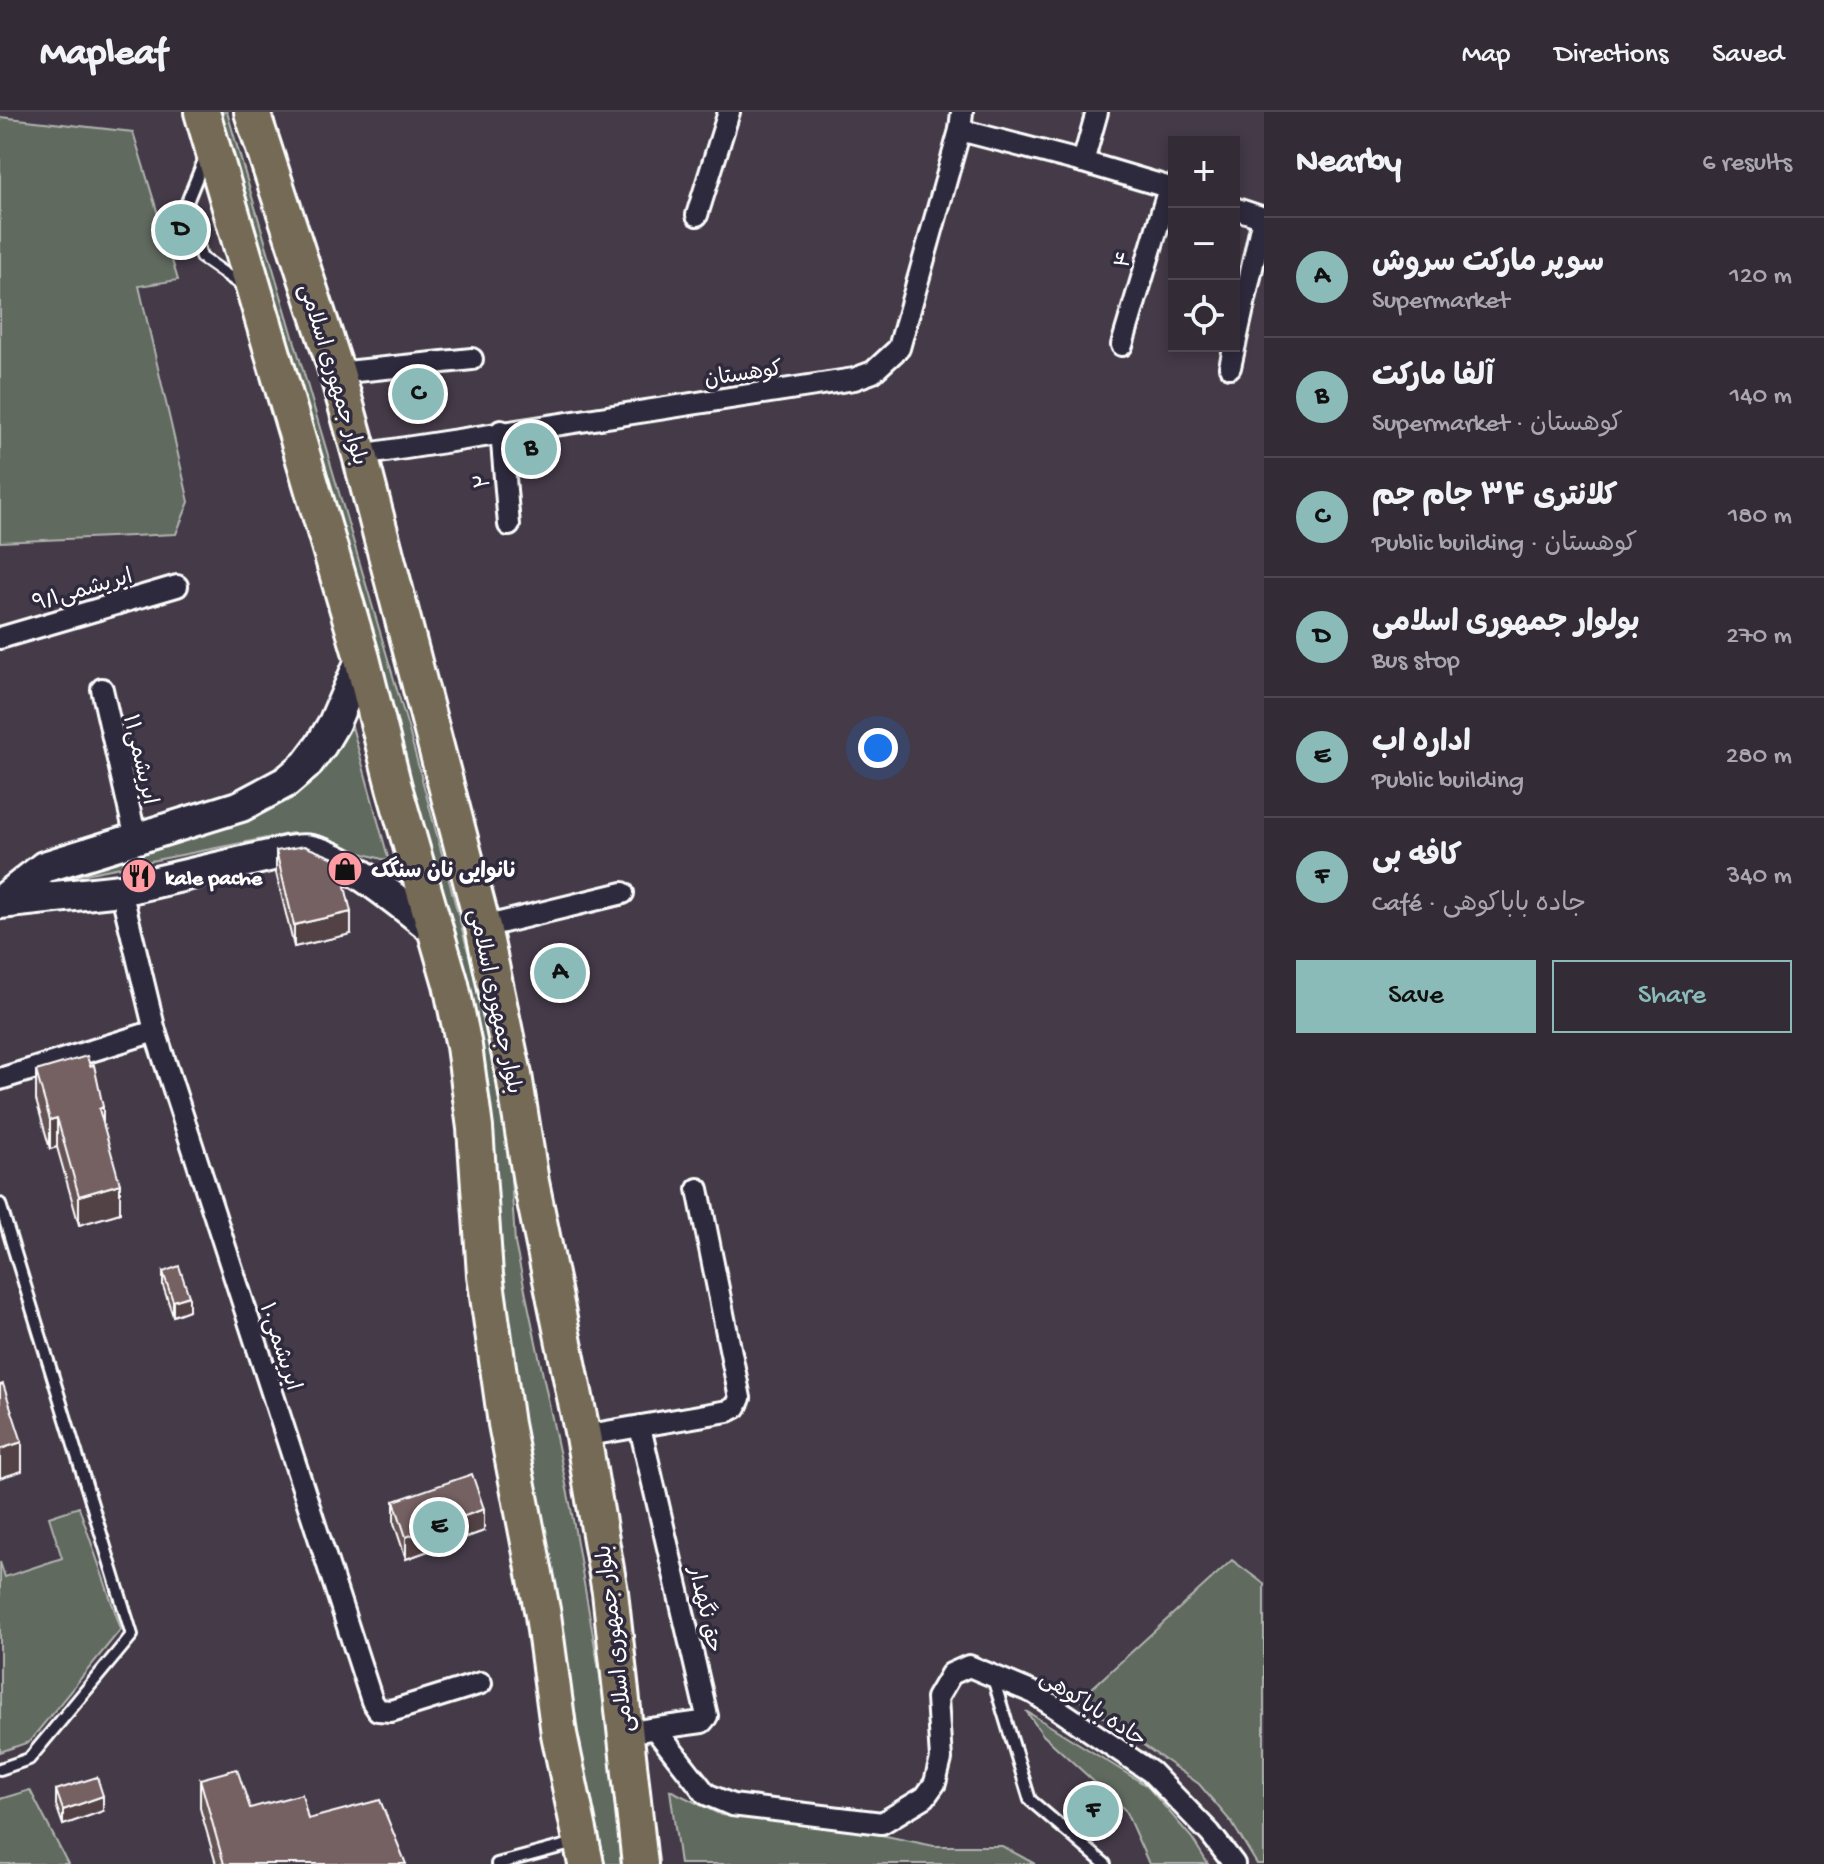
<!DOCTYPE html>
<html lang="en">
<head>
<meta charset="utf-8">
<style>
  body { margin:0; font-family:"Gochi Hand","Playpen Sans Arabic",sans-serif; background:#3b343e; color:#f1f3f6 }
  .controls { position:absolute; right:24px; top:24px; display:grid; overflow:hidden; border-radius:0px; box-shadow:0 4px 12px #0003 }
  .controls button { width:72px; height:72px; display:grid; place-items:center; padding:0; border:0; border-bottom:2px solid #4e4851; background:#332c36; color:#f1f3f6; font:40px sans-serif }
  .you { position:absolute; left:878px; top:636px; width:28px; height:28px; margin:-20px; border:6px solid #fff; border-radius:50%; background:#1a73e8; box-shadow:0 0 0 12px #1a73e833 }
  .badge { display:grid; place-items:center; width:52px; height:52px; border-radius:50%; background:#8bbbb9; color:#111; font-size:26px; font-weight:700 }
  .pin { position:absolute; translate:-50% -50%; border:4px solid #fff; box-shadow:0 2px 8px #0006 }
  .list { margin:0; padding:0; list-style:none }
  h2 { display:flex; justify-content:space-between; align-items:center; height:104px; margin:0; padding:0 32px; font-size:34px }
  h2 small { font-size:26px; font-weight:400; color:#a9a7ad }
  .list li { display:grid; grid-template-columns:52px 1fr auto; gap:24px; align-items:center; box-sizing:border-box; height:120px; padding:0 32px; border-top:2px solid #4e4851 }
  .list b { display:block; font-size:30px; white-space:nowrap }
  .list p { margin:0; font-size:26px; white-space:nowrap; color:#a9a7ad }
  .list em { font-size:26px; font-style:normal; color:#a9a7ad }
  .actions { display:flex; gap:16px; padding:24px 32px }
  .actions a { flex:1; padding:18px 0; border:2px solid #8bbbb9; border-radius:0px; text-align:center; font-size:28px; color:#8bbbb9 }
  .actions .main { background:#8bbbb9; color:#111 }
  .icon { flex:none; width:44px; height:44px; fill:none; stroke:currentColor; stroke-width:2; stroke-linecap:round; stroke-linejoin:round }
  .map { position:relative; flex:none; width:1264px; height:1752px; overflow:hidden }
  header { display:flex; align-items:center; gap:48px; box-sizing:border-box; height:112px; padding:0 40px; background:#332c36; border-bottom:2px solid #4e4851 }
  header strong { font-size:38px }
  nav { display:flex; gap:44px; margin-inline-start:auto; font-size:28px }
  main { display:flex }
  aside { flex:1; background:#332c36 }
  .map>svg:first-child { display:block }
</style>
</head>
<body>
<header>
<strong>Mapleaf</strong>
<nav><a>Map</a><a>Directions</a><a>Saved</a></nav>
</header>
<main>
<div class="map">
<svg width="1264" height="1752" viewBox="0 0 1264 1752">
  <rect width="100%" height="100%" fill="#443a48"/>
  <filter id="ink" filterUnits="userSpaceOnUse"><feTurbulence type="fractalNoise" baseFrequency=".0125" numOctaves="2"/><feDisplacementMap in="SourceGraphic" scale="16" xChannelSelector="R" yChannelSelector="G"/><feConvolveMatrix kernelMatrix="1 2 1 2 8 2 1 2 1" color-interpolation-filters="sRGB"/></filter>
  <g filter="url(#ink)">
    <g fill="#606a5f" stroke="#b0b4af" stroke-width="2">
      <polygon points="217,0 227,0 408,615 485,903 510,1049 515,1131 571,1396 604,1587 623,1752 600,1752 543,1455 492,1107"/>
      <polygon points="0,5 133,20 178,168 139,174 189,390 176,422 0,430"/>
      <polygon points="350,607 389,749 292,721 45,770 232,709"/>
      <polygon points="79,1395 121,1517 29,1630 0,1640 0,1450 5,1465 62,1446 49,1405"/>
      <polygon points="1232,1448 1264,1472 1264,1752 1257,1752 1232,1711 1199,1672 1079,1588"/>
      <polygon points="1026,1599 1147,1674 1192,1726 1208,1752 1149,1752 1125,1698 1043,1623"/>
      <polygon points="30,1678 68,1752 0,1752 0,1687"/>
      <polygon points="670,1678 721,1703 857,1718 934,1734 1002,1734 1035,1752 680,1752"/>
    </g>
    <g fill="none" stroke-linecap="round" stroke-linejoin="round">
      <defs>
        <g id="lane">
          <polyline points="206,43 187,90 201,145 244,175"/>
          <polyline points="0,1092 132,1523 29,1647 0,1657"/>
          <polyline points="993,1566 1030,1688 1105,1752"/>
          <polyline points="497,1752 575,1731"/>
        </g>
        <g id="street">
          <polyline points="960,18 1083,50 1174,77"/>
          <polyline points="1083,50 1097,0"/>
          <polyline points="1234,96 1264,106"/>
          <polyline points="697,103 729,0"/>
          <polyline points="1122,233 1169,76"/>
          <polyline points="1230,255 1263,106"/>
          <polyline points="337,261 472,247"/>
          <polyline points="501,319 509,413"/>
          <polyline points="360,343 854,267 873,260 899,236 960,18 962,0"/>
          <polyline points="0,526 177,474"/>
          <polyline points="102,577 136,727"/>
          <polyline points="121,778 155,919 372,1589 378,1598 391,1599 481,1571"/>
          <polyline points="483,815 623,781"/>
          <polyline points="0,967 155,919"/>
          <polyline points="640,1315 707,1604 702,1610 644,1618"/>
          <polyline points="583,1324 728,1299 736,1295 740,1286 698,1077"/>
          <polyline points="655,1617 706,1682 732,1693 882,1711 925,1685 935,1671 941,1647 937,1586 951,1562 969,1554 1034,1581 1151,1660 1210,1721 1234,1752"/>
        </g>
        <g id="secondary">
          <polyline points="0,790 44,755 241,694 286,670 306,653 321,633 334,611 362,546"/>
          <path d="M 0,791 L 121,778 L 286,740 C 295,739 303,737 311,739 C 348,746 406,796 436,819"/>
        </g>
        <g id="primary">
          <polyline points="202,0 362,546 394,675 451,872 464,934 475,1016 485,1163 506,1312 543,1503 559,1622 586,1752"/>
          <polyline points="252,0 337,261 360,343 483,815 514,963 531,1070 583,1324 610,1480 640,1752"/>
        </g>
      </defs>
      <use href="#lane" stroke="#fff" stroke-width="16"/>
      <use href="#street" stroke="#fff" stroke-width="26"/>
      <use href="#secondary" stroke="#fff" stroke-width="36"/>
      <use href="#primary" stroke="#fff" stroke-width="40"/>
      <use href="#lane" stroke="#2f2a3d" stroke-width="10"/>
      <use href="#street" stroke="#2f2a3d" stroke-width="20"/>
      <use href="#secondary" stroke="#2f2a3d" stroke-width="30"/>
      <use href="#primary" stroke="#746b55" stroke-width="34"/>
    </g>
    <g fill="#655354" stroke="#fff" stroke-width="2">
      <polygon points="276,739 351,822 294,835 276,761"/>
      <polygon points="90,954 103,1013 120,1101 79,1113 57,1035 50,1037 36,988 36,959"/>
      <polygon points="163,1160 189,1198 173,1204 163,1174"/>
      <polygon points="394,1389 484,1419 406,1447 394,1411"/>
      <polygon points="200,1667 250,1696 308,1707 406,1752 216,1752 200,1696"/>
      <polygon points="56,1678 103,1699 63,1713 56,1693"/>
    </g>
    <g fill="#524345" stroke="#fff" stroke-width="2">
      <polygon points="351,800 351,822 294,835 294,813"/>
      <polygon points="103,995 103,1024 99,997"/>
      <polygon points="57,1006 57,1035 50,1037 50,1008"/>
      <polygon points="120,1072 120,1101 79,1113 79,1084"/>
      <polygon points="189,1184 189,1198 173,1204 173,1189"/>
      <polygon points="22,1330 22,1359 0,1366 0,1337"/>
      <polygon points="484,1397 484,1419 406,1447 406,1425"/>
      <polygon points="103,1684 103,1699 63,1713 63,1698"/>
    </g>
    <g fill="#756062" stroke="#fff" stroke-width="2">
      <polygon points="304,734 339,748 351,800 294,813 276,739"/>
      <polygon points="87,944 90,954 94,953 103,995 99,997 120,1072 79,1084 57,1006 50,1008 36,959"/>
      <polygon points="179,1154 189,1184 173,1189 163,1160"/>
      <polygon points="3,1272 22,1330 0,1337 0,1273"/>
      <polygon points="472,1362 484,1397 406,1425 394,1389"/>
      <polygon points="237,1657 250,1696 302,1682 308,1707 380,1688 406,1752 224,1752 200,1667"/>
      <polygon points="97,1665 103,1684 63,1698 56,1678"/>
    </g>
  </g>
  <defs>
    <symbol id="shop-disc" viewBox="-11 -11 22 22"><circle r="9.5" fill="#ff9aa2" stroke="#2f2a3d"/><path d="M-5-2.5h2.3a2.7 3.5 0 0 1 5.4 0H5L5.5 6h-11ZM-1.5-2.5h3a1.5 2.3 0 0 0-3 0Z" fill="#111"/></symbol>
    <symbol id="restaurant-disc" viewBox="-11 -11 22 22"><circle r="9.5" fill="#ff9aa2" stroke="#2f2a3d"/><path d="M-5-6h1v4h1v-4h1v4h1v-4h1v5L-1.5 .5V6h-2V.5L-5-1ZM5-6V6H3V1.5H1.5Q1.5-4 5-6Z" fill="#111"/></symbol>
  </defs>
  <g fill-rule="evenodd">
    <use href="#shop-disc" x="325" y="737" width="40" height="40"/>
    <use href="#restaurant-disc" x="119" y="744" width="40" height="40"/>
  </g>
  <g text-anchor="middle" stroke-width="7" stroke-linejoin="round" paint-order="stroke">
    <g font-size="22" fill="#fff" stroke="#2f2a3d">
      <text transform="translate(1122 147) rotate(-73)" y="8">۴</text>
      <text transform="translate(743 260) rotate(-8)" y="8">کوهستان</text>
      <text transform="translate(335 262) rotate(73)" y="8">بلوار جمهوری اسلامی</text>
      <text transform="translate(481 369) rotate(-95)" y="8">۲</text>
      <text transform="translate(82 476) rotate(-16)" y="8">۹/۱ابریشمی</text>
      <text transform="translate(142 647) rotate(77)" y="8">ابریشمی۱۱</text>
      <text transform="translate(497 889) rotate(78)" y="8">بلوار جمهوری اسلامی</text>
      <text transform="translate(282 1234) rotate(72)" y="8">ابریشمی۱۰</text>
      <text transform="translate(707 1497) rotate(77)" y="8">حق نگهدار</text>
      <text transform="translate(613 1527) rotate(-97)" y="8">بلوار جمهوری اسلامی</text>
      <text transform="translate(1094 1595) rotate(33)" y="8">جاده باباکوهی</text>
    </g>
    <g font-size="22" font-weight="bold" fill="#fff" stroke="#2f2a3d" text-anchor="start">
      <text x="371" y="765">نانوایی نان سنگک</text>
      <text x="165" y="772">kale pache</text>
    </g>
  </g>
</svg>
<div class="controls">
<button>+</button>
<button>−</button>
<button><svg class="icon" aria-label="locate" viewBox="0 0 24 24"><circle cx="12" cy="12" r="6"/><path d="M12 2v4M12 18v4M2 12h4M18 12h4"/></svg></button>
</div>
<div class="you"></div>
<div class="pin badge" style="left:560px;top:861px">A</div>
<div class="pin badge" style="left:531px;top:337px">B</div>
<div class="pin badge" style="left:418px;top:282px">C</div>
<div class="pin badge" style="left:181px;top:118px">D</div>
<div class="pin badge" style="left:439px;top:1415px">E</div>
<div class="pin badge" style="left:1093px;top:1699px">F</div>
</div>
<aside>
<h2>Nearby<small>6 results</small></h2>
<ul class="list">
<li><span class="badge">A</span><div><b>سوپر مارکت سروش</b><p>Supermarket</p></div><em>120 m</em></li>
<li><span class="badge">B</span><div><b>آلفا مارکت</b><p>Supermarket · کوهستان</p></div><em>140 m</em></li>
<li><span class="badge">C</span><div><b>کلانتری ۳۴ جام جم</b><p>Public building · کوهستان</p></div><em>180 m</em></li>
<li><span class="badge">D</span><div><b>بولوار جمهوری اسلامی</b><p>Bus stop</p></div><em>270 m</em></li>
<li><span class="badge">E</span><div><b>اداره اب</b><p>Public building</p></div><em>280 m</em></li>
<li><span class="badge">F</span><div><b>کافه بی</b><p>Café · جاده باباکوهی</p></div><em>340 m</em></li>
</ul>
<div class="actions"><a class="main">Save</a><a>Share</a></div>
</aside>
</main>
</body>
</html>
